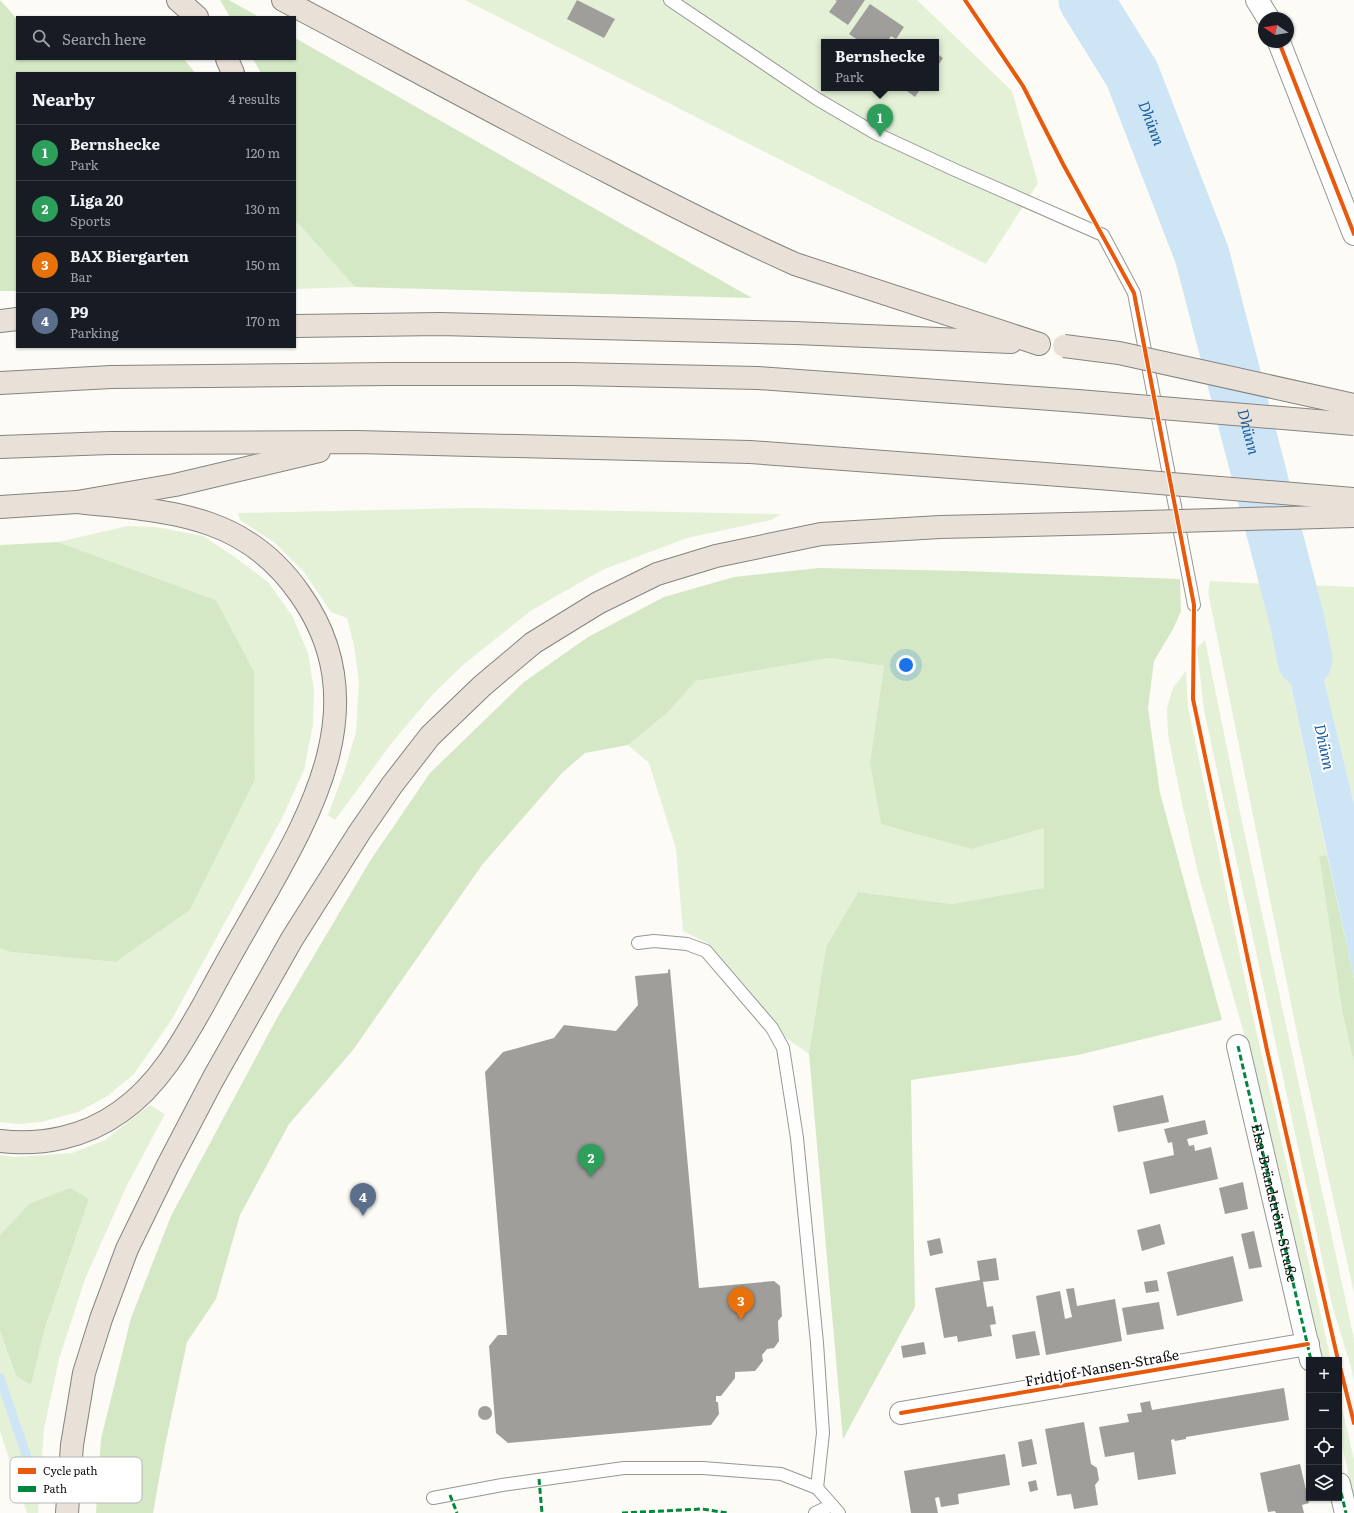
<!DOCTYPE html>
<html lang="en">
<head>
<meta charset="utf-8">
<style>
  body { margin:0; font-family:Literata,serif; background:#20242c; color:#f1f3f6 }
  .controls { position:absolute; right:12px; bottom:12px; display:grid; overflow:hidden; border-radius:0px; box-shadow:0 1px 3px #0004 }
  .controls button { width:36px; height:36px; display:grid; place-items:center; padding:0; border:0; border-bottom:1px solid #363941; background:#171b24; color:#f1f3f6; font:20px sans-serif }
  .compass { position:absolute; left:1258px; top:12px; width:36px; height:36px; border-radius:50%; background:#171b24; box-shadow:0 1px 3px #0004; rotate:282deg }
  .you { position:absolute; left:906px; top:665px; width:14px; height:14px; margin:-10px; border:3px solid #fff; border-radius:50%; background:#1a73e8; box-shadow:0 0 0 6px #1a73e833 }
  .badge { display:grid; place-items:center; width:26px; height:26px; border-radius:50%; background:#d93025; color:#fff; font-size:13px; font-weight:700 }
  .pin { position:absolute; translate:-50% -33px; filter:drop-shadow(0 1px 2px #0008) }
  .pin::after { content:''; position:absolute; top:21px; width:14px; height:12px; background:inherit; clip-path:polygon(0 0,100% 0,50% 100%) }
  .popup { position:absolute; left:821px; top:39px; width:118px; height:52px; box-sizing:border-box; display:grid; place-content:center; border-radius:0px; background:#171b24; filter:drop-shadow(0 1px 3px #0005); font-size:13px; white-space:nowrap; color:#9ea1a6 }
  .popup b { font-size:15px; color:#f1f3f6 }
  .popup::after { content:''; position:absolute; left:50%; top:100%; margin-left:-8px; border:8px solid transparent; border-top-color:#171b24 }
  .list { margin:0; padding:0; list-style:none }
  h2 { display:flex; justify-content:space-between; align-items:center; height:52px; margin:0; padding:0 16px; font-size:17px }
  h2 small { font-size:13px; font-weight:400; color:#9ea1a6 }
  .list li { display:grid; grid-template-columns:26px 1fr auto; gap:12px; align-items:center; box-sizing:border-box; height:56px; padding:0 16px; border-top:1px solid #363941 }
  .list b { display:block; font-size:15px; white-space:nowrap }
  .list p { margin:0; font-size:13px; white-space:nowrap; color:#9ea1a6 }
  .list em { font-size:13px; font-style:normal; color:#9ea1a6 }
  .icon { flex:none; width:22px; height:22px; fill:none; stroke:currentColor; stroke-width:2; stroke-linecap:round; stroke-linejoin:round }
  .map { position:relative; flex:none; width:1354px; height:1513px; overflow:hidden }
  .search { position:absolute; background:#171b24; box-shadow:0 1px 3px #0004; left:16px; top:16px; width:280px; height:44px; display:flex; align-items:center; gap:10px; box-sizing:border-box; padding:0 14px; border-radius:0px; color:#9ea1a6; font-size:15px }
  .panel { position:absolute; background:#171b24; box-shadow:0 1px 3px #0004; left:16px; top:72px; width:280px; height:276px; border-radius:0px }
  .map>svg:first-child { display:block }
</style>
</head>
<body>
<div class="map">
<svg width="1354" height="1513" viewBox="0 0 1354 1513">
  <rect width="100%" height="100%" fill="#fcfbf6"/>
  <g fill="#e4f1d7" fill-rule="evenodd">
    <path d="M 465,0 L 917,0 L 1012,91 L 1038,183 L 986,264 ZM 824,42 L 936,42 L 936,88 L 824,88 Z"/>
    <polygon points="295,220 355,287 295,289"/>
    <polygon points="470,508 781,514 771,520 687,538 602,570 532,610 464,664 434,693 394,740 335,820 328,815 345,769 356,732 359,682 354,645 347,618 331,612 304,572 275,543 240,520 238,513"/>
    <polygon points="128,526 156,527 203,536 232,555 268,582 293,617 308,653 314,689 313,725 304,770 283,816 172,1019 134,1074 106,1097 78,1112 41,1122 18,1124 0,1122 0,948 10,952 116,962 190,910 255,780 254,671 216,600 58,542"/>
    <polygon points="1210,581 1269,584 1327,855 1319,856 1342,1010 1354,1063 1354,1293 1301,1053 1208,592"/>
    <polygon points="1307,585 1354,587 1354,804 1321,667"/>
    <polygon points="1205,640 1241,817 1354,1339 1354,1381 1351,1367 1332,1305 1204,710 1197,648"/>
    <polygon points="829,658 884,666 870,762 972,849 1044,827 1044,888 952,904 858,892 826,947 809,1054 786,1038 707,943 683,931 676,849 649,763 628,745 667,713 696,681"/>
    <polygon points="1186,671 1188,707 1249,999 1331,1360 1323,1360 1261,1093 1198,873 1183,808 1168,735 1167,708 1173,688"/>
    <polygon points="150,1105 165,1114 127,1185 85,1279 59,1359 44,1429 38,1513 27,1513 0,1431 0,1331 16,1376 31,1385 45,1328 89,1199 29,1204 0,1235 0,1155 16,1157 72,1153 105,1140"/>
    <polygon points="1339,1394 1354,1460 1354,1498 1339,1432"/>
  </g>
  <g fill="#d4e8c5">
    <polygon points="0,0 17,19 17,59 184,59 195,73 17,73 17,291 0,291"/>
    <polygon points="220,0 229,0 259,17 230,17"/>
    <polygon points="295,38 752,298 355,287 295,220 295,73 261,73 253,59 295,59"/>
    <polygon points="58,542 216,600 254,671 255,780 190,910 116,962 10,952 0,948 0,545"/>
    <polygon points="819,568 965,571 1180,579 1181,611 1173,629 1154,661 1148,708 1160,793 1222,1020 1078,1055 911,1080 915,1307 843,1439 809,1054 826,947 858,892 952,904 1044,888 1044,828 972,849 881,824 870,762 884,666 829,658 696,681 667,713 628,745 585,753 562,773 482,865 353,1050 289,1124 240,1215 216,1299 187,1342 165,1446 153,1513 96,1513 101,1439 131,1318 171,1216 277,1018 370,861 430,773 524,682 588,637 664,597 734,577"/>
    <polygon points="1327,855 1354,978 1354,1063 1342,1010 1319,856"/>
    <polygon points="70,1188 89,1199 45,1328 31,1385 16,1376 0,1331 0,1235 29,1204"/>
  </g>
  <polygon fill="#cde5f5" points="1269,584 1307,585 1321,667 1354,804 1354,978"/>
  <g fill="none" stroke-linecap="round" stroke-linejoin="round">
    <polyline stroke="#cde5f5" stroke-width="9" points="0,1378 31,1469"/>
    <path stroke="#cde5f5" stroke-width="55" id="s1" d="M 1086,0 L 1132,74 L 1202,255 L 1297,620 L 1305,660"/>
  </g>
  <g fill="#a09e9b">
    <polygon points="577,0 615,19 604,38 567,19"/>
    <polygon points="835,0 865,0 848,25 829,12 837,1"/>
    <polygon points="870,4 904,27 896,39 891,36 887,42 861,42 849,34"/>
    <polygon points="936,53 943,58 936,68"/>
    <polygon points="903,88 921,88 915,97"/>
    <polygon points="670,969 699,1288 774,1281 780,1286 782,1316 778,1321 779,1341 774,1348 767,1349 762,1355 763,1361 755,1371 735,1372 735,1378 721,1396 716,1396 716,1402 718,1402 719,1414 711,1425 508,1443 496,1433 489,1346 498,1335 507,1335 485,1072 503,1052 554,1038 564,1025 616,1031 638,1005 635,976 668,973 668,970"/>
    <polygon points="1163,1095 1169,1122 1118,1132 1113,1106"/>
    <polygon points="1205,1120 1208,1134 1187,1139 1189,1146 1194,1145 1195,1151 1211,1147 1218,1179 1150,1194 1143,1162 1174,1155 1172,1142 1168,1143 1164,1129"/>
    <polygon points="1243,1182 1248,1209 1225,1214 1219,1188"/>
    <polygon points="1160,1224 1165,1244 1142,1251 1137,1230"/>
    <polygon points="1254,1231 1262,1267 1249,1269 1241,1234"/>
    <polygon points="940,1238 943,1253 930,1256 927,1241"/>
    <polygon points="1233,1256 1243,1301 1177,1316 1167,1272"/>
    <polygon points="996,1258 999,1280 983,1282 987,1307 993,1306 996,1324 990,1325 992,1336 958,1342 957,1336 944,1338 935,1288 980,1280 977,1261"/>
    <polygon points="1157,1280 1159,1291 1146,1293 1144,1282"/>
    <polygon points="1074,1288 1077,1306 1115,1299 1122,1341 1046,1355 1036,1296 1060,1291 1065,1319 1072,1317 1066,1289"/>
    <polygon points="1159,1302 1164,1329 1127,1335 1122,1308"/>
    <polygon points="1035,1331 1040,1355 1016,1359 1012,1335"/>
    <polygon points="924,1342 926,1354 903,1358 901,1346"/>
    <polygon points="1284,1388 1289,1420 1186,1437 1186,1439 1175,1441 1174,1439 1171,1440 1176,1474 1138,1480 1134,1452 1105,1457 1099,1427 1129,1422 1127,1414 1142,1412 1140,1403 1150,1401 1152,1410"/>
    <circle cx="485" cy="1413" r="7"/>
    <polygon points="1084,1422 1091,1464 1097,1468 1099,1480 1095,1485 1098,1505 1074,1509 1071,1494 1057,1496 1045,1429"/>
    <polygon points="1032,1439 1037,1464 1022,1467 1018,1442"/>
    <polygon points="1005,1454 1010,1485 958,1494 959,1504 941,1507 939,1497 935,1498 938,1513 911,1513 904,1471"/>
    <polygon points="1300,1464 1309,1503 1302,1505 1304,1513 1276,1513 1275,1511 1268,1512 1260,1473"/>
    <polygon points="1036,1480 1038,1490 1030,1492 1028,1482"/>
  </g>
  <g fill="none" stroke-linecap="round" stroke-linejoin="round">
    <defs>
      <g id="service">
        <polyline points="670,0 817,99 875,133 955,170 1103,235 1134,293 1194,605"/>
        <polyline points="638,943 654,941 687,944 706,951 772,1028 783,1048 797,1138 817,1343 823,1433 817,1488"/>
        <polyline points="433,1498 502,1485 624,1468 703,1468 781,1474 817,1488 839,1513"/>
        <polyline points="815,1513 832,1505"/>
      </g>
      <g id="minor">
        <polyline points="1257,0 1268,18"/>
        <polyline points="1279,42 1354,234"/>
        <polyline points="1238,1046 1311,1360"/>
        <polyline points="901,1413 1308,1344"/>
        <polyline points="1339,1484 1346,1513"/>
      </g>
      <g id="motorway">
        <polyline points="178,0 197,17"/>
        <path d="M 283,0 C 391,57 499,116 608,172 C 670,204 732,236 795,264 L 1039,344"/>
        <polyline points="227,59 233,73"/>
        <polyline points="0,321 17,319"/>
        <polyline points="295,326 440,324 795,333 1011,342"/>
        <polyline points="0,383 111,377 388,374 573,374 758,378 1078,401"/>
        <polyline points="0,447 110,443 357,442 750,452 1099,478"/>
        <polyline points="0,507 77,502 175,485 319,451"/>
        <path d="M 0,1141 C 42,1146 85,1137 120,1112 C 159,1085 182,1043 205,1002 C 218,978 231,954 245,930 C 303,827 382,710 300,594 C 278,562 247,537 210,524 C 169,509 120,507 77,502"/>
        <polyline points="67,1513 72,1445 84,1373 101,1319 127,1249 168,1165 213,1079 292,939 359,833 392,785 430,736 482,686 533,643 598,603 657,574 716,556 821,534 940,527 1111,523"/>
      </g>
    </defs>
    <use href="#service" stroke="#969694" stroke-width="14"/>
    <use href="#minor" stroke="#969694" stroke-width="24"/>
    <use href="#motorway" stroke="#848381" stroke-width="24"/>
    <use href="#service" stroke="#fffefe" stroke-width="12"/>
    <use href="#minor" stroke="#fffefe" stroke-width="22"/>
    <use href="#motorway" stroke="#e9e1d7" stroke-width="22"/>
    <defs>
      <g id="motorway-bridge">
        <polyline points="1064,346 1119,353 1354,405"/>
        <polyline points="1078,401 1354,424"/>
        <polyline points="1099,478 1354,499"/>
        <polyline points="1111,523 1354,516"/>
      </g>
    </defs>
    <use href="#motorway-bridge" stroke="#848381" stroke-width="24" stroke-linecap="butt"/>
    <use href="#motorway-bridge" stroke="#e9e1d7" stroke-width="22"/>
    <g stroke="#00873e" stroke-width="3" stroke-dasharray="6 3" stroke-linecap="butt">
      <path id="s2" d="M 1238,1046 L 1311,1360"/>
      <polyline points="539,1479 542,1513"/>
      <polyline points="1339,1484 1346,1513"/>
      <polyline points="450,1495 457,1513"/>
      <polyline points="622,1513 702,1509 728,1513"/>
    </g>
    <defs>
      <g id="cycleway">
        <polyline points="965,0 1023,86 1063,164 1134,293 1194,605 1193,699 1267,1050 1338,1360"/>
        <polyline points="1279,42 1354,234"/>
        <polyline points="1339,1363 1354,1423"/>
        <polyline points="901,1413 1308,1344"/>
      </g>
    </defs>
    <use href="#cycleway" stroke="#fff" stroke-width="6"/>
    <use href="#cycleway" stroke="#e8590c" stroke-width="4"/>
  </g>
  <g text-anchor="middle" stroke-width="4" stroke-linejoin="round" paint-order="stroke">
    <g font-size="14" fill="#101010" stroke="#fff">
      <text dy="5" stroke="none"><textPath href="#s2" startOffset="161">Elsa-Brändström-Straße</textPath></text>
      <text transform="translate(1102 1368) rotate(-10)" y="5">Fridtjof-Nansen-Straße</text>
    </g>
    <g font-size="15" font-style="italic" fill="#1c5d9f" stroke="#fff">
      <text dy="5" stroke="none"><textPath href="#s1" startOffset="140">Dhünn</textPath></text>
      <text dy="5" stroke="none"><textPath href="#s1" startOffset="464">Dhünn</textPath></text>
      <text transform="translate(1324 747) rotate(78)" y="5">Dhünn</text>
    </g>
  </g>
  <rect x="10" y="1457" width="132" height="46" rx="6" fill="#fff" stroke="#b7b7b7" stroke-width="1"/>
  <rect x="18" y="1468" width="18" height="6" fill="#e8590c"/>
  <rect x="18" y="1486" width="18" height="6" fill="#00873e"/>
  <g font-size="11" fill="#101010">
    <text x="43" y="1475">Cycle path</text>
    <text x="43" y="1493">Path</text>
  </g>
</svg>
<div class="controls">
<button>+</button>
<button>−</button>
<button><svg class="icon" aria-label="locate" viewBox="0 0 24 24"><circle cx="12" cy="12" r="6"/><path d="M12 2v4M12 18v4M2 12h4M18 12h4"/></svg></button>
<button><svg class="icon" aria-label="layers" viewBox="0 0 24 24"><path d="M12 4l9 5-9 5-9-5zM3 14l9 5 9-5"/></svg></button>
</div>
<svg class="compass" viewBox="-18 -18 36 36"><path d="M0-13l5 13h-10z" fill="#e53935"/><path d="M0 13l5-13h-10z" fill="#9ea1a6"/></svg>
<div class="you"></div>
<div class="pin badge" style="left:880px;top:137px;background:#2e9e5b">1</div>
<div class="popup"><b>Bernshecke</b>Park</div>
<div class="pin badge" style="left:591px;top:1177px;background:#2e9e5b">2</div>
<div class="pin badge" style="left:741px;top:1320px;background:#e8710a">3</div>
<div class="pin badge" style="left:363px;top:1216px;background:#5c6f8a">4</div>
<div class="search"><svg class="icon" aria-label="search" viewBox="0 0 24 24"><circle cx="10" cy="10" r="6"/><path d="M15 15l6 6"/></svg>Search here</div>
<section class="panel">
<h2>Nearby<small>4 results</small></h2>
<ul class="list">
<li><span class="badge" style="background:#2e9e5b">1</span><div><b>Bernshecke</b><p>Park</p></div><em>120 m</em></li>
<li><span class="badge" style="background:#2e9e5b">2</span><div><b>Liga 20</b><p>Sports</p></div><em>130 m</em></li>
<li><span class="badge" style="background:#e8710a">3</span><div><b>BAX Biergarten</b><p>Bar</p></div><em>150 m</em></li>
<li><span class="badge" style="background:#5c6f8a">4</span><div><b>P9</b><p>Parking</p></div><em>170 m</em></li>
</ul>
</section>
</div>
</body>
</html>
